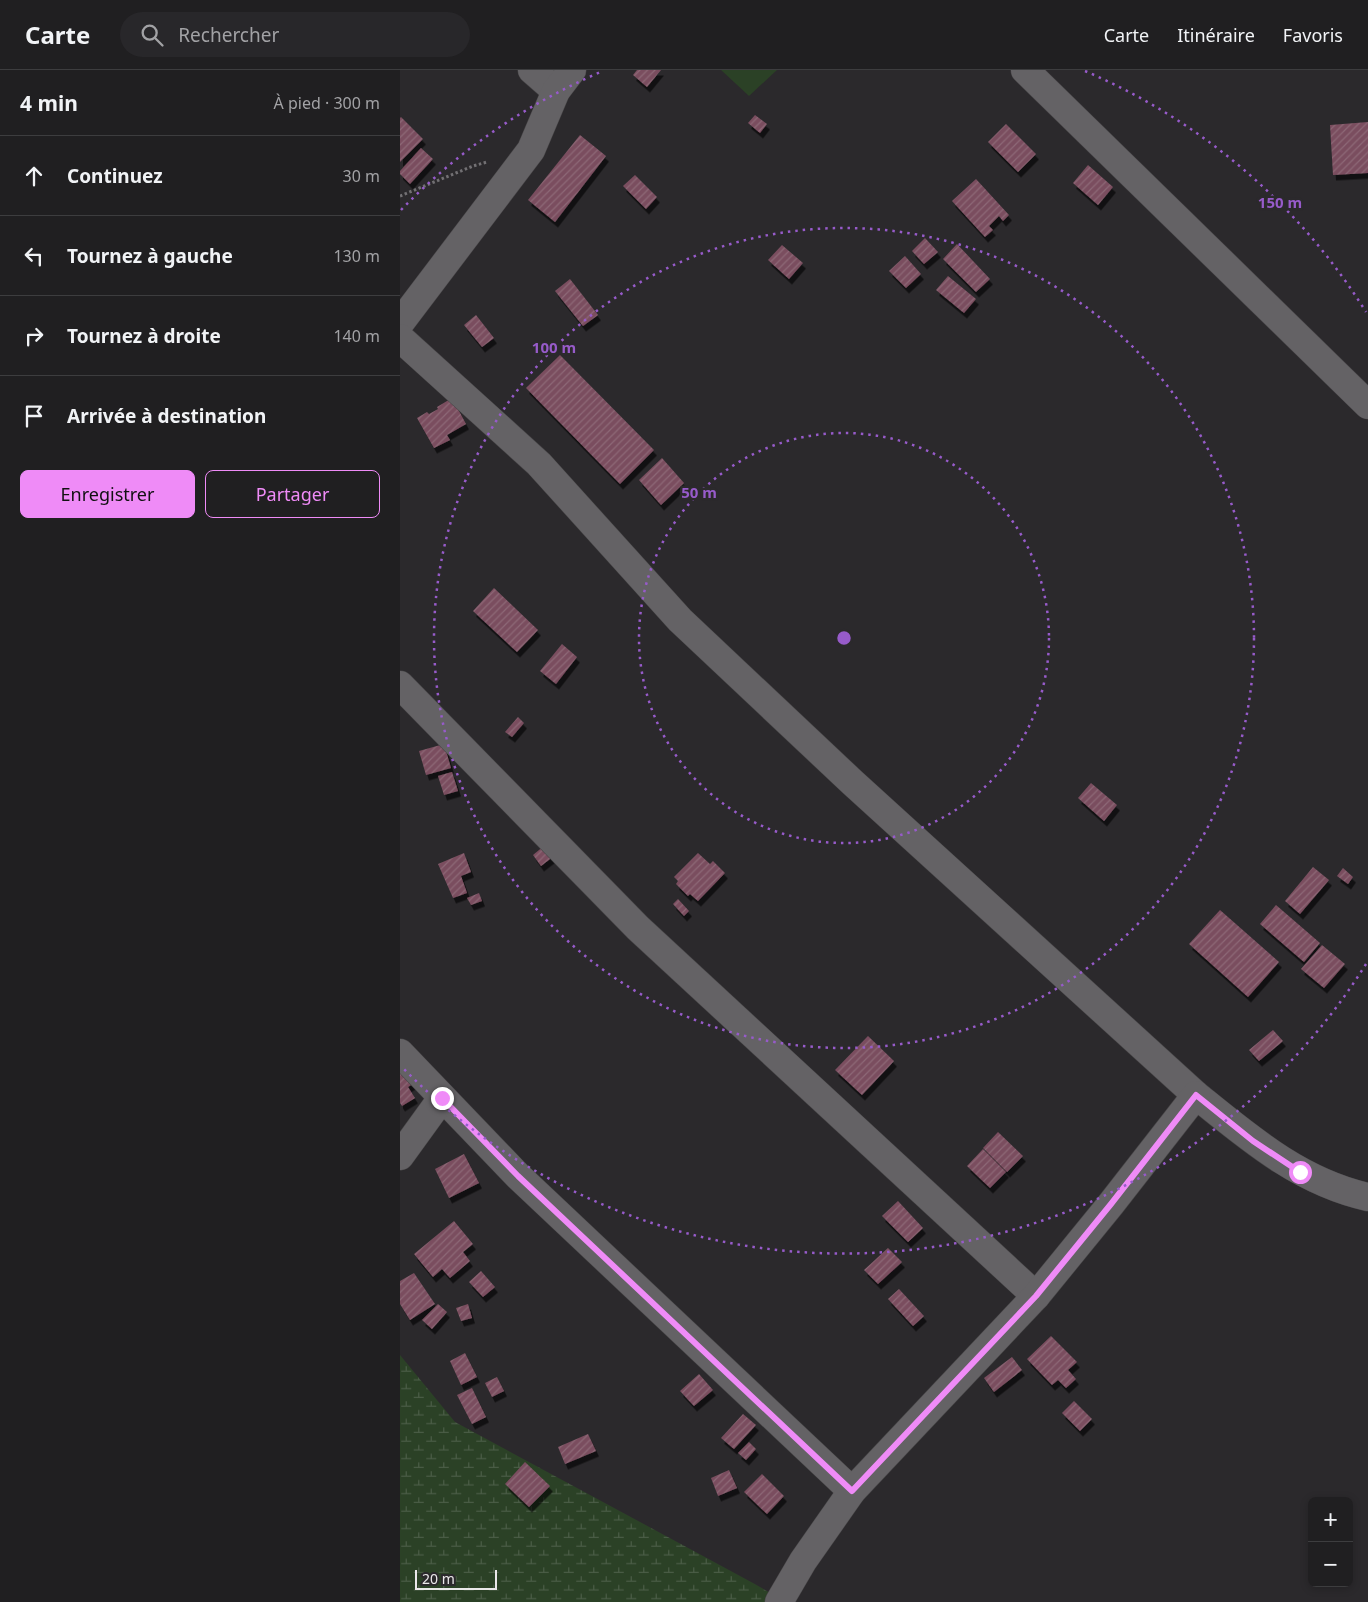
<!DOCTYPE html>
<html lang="fr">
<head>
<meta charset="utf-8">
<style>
  body { margin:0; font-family:"Noto Sans",sans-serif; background:#28272a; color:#f1f3f6 }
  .controls { position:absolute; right:15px; bottom:15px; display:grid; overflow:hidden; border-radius:8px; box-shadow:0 2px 8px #0003 }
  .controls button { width:45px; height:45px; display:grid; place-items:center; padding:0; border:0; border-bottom:1px solid #3d3d3f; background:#201f21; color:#f1f3f6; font:25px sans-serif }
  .scale { position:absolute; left:15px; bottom:12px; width:82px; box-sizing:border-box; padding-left:5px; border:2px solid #eae8ea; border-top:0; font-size:14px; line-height:18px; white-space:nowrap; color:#eae8ea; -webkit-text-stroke:4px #2b292c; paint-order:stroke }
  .stop { position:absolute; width:15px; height:15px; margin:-11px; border:4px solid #ef8bf7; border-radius:50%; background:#fff }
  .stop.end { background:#ef8bf7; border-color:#fff; box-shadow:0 1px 5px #0008 }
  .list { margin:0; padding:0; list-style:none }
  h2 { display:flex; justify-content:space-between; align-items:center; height:65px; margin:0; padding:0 20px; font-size:21px }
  h2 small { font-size:16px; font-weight:400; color:#a2a2a5 }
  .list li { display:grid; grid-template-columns:32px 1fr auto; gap:15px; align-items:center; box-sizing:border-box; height:80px; padding:0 20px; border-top:1px solid #3d3d3f }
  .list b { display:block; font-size:19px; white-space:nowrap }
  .list em { font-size:16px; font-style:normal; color:#a2a2a5 }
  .actions { display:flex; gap:10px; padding:15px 20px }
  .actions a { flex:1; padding:11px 0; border:1px solid #ef8bf7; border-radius:8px; text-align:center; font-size:18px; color:#ef8bf7 }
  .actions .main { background:#ef8bf7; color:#111 }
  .icon { flex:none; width:28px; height:28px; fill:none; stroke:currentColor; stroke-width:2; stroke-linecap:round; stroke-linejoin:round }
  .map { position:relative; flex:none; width:968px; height:1532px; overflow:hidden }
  header { display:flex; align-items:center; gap:30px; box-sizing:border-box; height:70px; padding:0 25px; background:#201f21; border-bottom:1px solid #3d3d3f }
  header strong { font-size:24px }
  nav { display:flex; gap:28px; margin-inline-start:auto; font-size:18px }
  .search { width:350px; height:45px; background:#28272a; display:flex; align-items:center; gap:12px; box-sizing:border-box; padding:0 18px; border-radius:28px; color:#a2a2a5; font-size:19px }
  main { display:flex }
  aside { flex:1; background:#201f21 }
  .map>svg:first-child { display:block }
</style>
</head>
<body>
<header>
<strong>Carte</strong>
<div class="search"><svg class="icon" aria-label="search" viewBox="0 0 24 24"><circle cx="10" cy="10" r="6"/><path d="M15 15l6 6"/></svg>Rechercher</div>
<nav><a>Carte</a><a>Itinéraire</a><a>Favoris</a></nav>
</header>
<main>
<aside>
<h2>4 min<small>À pied · 300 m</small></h2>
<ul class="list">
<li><svg class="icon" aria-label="ahead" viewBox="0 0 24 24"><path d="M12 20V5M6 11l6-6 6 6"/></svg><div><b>Continuez</b></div><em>30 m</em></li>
<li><svg class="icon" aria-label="left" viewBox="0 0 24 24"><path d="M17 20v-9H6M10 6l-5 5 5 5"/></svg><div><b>Tournez à gauche</b></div><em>130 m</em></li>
<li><svg class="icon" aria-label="right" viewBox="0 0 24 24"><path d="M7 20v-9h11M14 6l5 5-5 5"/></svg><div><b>Tournez à droite</b></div><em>140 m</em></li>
<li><svg class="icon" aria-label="arrive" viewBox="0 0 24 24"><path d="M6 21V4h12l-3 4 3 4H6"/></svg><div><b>Arrivée à destination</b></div></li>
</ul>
<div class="actions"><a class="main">Enregistrer</a><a>Partager</a></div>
</aside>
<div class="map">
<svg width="968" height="1532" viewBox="0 0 968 1532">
  <defs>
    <pattern id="wetland-marsh" width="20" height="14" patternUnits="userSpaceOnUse" patternTransform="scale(1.25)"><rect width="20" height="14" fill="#2b4126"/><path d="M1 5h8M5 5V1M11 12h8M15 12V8" fill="none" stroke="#4a5c46"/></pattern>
    <pattern id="building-hatch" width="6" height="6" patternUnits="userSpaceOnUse" patternTransform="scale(1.25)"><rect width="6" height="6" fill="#7a4e5f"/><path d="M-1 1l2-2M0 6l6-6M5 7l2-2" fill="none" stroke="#8d6876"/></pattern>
    <filter id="shadow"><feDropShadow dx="3" dy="5.5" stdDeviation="0" flood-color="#0009"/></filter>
  </defs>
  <rect width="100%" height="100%" fill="#2b292c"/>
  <polygon fill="url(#wetland-marsh)" points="0,1285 55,1352 353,1513 386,1532 0,1532"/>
  <polygon fill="#2b4126" points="321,0 377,0 349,26"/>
  <g fill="url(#building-hatch)" filter="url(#shadow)">
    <polygon points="237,0 261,0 247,17 233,5"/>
    <polygon points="355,45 367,54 360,63 348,53"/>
    <polygon points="1,47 23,69 0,92 0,48"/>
    <polygon points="968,52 968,103 933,105 930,55"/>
    <polygon points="606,54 636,84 618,102 588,72"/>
    <polygon points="180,65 206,86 155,152 128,130"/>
    <polygon points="21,78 33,89 10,114 0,104 0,101"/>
    <polygon points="688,95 713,117 698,135 673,113"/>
    <polygon points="235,105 257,127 246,139 223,116"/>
    <polygon points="576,109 609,145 603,151 599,146 589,156 593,160 585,167 552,131"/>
    <polygon points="525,168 538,182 524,194 512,181"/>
    <polygon points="557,174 590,209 576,222 543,189"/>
    <polygon points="382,175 403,193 389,209 368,190"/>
    <polygon points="505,186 521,204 506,218 489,201"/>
    <polygon points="548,206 576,229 564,243 536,220"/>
    <polygon points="170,209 198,245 183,256 155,221"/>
    <polygon points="76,245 94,268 82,277 64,255"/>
    <polygon points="160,285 254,380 220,414 126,318"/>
    <polygon points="52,328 66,354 47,365 50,370 34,378 17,348 27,342 29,344 38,339 37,337"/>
    <polygon points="262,388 284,413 261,435 239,410"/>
    <polygon points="94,518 138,560 117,582 73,541"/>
    <polygon points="162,574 177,587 156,614 140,601"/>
    <polygon points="118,647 124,653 112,667 105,662"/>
    <polygon points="44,674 51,698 26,705 19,681"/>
    <polygon points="52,702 58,721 44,725 38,706"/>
    <polygon points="691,713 717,735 704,751 678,728"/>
    <polygon points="145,775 154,786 141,796 133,785"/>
    <polygon points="64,783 71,802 61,806 67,823 53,828 38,794"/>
    <polygon points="298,783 310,794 313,791 325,803 298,831 290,824 288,826 276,814 278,811 274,807"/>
    <polygon points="913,797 929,810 900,844 885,831"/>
    <polygon points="943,798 953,807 948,814 937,806"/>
    <polygon points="79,823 82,831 71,835 67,828"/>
    <polygon points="278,829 289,841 284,846 273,834"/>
    <polygon points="876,835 920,873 904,892 860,854"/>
    <polygon points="820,840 879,892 848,927 789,874"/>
    <polygon points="922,875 945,894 924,918 901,899"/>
    <polygon points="873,960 883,971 859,991 849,980"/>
    <polygon points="468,966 494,991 462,1025 435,1000"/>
    <polygon points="0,998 17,1011 8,1017 15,1028 2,1036 0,1033"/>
    <polygon points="598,1062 623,1086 607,1102 583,1078"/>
    <polygon points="583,1079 606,1102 590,1118 567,1096"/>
    <polygon points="64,1084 79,1113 49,1128 35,1099"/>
    <polygon points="498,1131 523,1158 508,1172 482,1146"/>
    <polygon points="54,1151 73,1174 63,1182 70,1191 50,1208 42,1199 33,1207 14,1184"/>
    <polygon points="488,1178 502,1192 478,1214 464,1200"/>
    <polygon points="81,1201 95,1217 83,1227 69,1212"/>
    <polygon points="14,1203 35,1234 10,1250 0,1234 0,1211"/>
    <polygon points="499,1219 524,1246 513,1256 488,1229"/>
    <polygon points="38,1234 47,1242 32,1259 22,1250"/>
    <polygon points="68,1234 72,1248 61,1251 56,1238"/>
    <polygon points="651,1266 677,1292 668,1300 676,1309 666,1318 658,1310 652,1315 627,1289"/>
    <polygon points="65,1283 77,1307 61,1315 50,1291"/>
    <polygon points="612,1287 622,1300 594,1322 584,1308"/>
    <polygon points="299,1304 313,1320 294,1336 280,1321"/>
    <polygon points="97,1307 104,1321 92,1327 85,1313"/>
    <polygon points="72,1318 86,1347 72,1354 57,1325"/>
    <polygon points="674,1331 692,1349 680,1361 662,1343"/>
    <polygon points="343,1344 356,1355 334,1379 321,1368"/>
    <polygon points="188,1364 196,1381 165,1394 158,1377"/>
    <polygon points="349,1372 356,1379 346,1390 338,1383"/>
    <polygon points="125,1392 150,1416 129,1437 105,1414"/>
    <polygon points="329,1400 337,1418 318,1426 311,1408"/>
    <polygon points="362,1404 384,1426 367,1444 344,1422"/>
  </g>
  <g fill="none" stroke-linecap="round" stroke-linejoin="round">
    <defs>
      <g id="minor">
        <polyline points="132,0 156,21"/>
        <polyline points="625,0 968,335"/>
        <polyline points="0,253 131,80 156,21 172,0"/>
        <path d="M 0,268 L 139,394 L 280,550 L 452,712 L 796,1025 C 849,1068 900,1112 968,1127"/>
        <polyline points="0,615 238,858 636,1226"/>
        <polyline points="0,983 118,1106 452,1421"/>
        <polyline points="0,1086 42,1028"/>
        <polyline points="379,1532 403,1491 452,1421 636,1226 711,1134 796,1025"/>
      </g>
    </defs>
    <use href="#minor" stroke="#474547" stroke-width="29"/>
    <polyline stroke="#727073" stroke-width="3" stroke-dasharray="2.5 2.5" stroke-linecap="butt" points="0,126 73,96 87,92"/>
    <use href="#minor" stroke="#646265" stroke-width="28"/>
  </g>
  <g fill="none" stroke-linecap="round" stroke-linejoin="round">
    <polyline stroke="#ef8bf7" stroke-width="6" points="42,1028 118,1106 452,1421 636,1226 711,1134 796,1025 853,1071 900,1102"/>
  </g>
  <g fill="none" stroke="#975bca" stroke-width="2.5" stroke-dasharray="2.5 5">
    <circle cx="444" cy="568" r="205"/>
    <circle cx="444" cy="568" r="410"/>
    <path d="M966 894A616 616 0 0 1 1 996M1 140A616 616 0 0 1 203 1M685 1A616 616 0 0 1 966 242"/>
  </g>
  <circle cx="444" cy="568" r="8" fill="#975bca" stroke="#2b292c" stroke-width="2.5"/>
  <g font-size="15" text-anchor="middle" font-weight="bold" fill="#975bca" stroke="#2b292c" stroke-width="5" stroke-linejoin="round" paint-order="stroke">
    <text x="880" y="138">150 m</text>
    <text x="154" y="283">100 m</text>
    <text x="299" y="428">50 m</text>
  </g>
</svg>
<div class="controls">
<button>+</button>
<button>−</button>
</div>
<div class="scale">20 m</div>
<div class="stop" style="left:900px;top:1102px"></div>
<div class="stop end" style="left:42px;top:1028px"></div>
</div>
</main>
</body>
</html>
